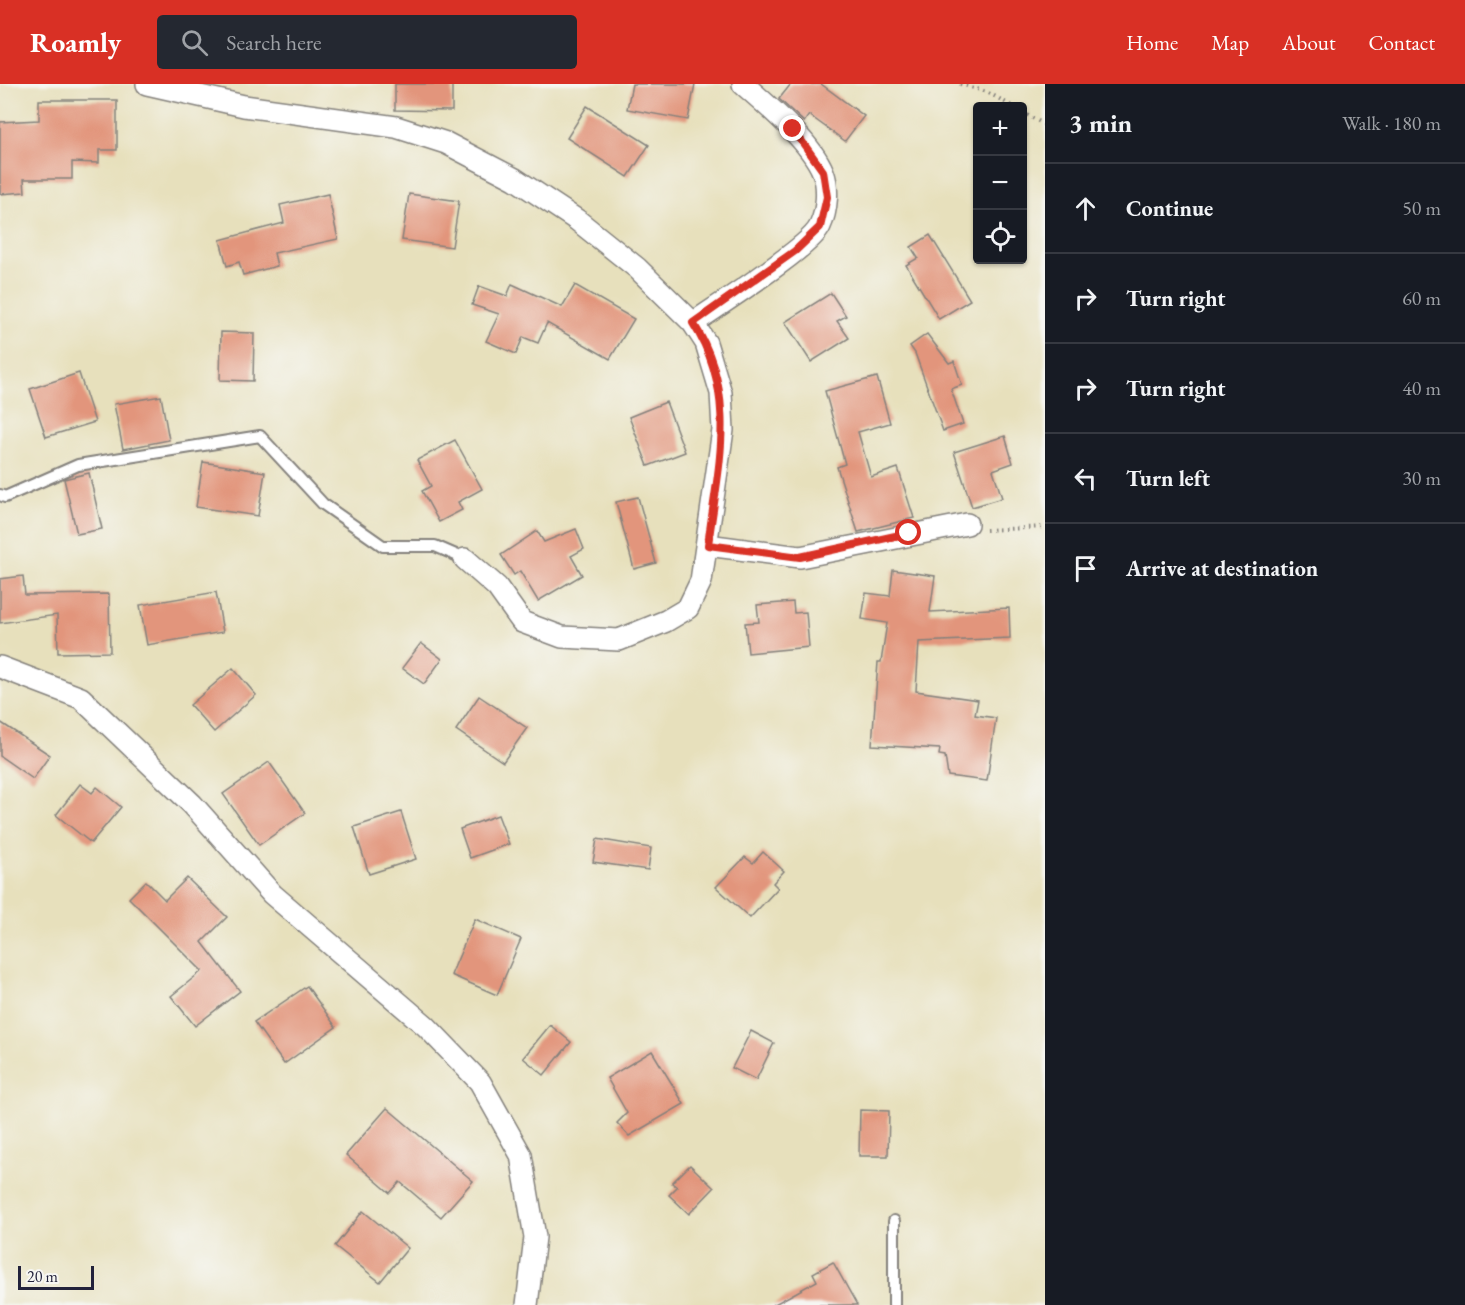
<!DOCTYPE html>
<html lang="en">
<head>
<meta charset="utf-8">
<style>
  body { margin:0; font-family:"EB Garamond",serif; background:#242831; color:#f1f3f6 }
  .controls { position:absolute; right:18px; top:18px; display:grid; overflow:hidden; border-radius:6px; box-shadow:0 2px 4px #0004 }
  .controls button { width:54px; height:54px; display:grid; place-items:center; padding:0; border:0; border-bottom:2px solid #363941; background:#171b24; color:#f1f3f6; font:30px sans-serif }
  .scale { position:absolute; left:18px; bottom:15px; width:76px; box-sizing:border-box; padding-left:6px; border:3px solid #22223b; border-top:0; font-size:16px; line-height:21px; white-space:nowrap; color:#22223b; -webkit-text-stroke:4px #f6f6f2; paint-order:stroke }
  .stop { position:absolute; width:18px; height:18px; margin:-14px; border:4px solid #d93025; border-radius:50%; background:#fff }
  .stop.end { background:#d93025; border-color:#fff; box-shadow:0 2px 6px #0008 }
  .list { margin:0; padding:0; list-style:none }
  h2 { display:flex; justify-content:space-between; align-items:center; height:78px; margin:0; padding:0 24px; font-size:26px }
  h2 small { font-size:20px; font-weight:400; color:#9ea1a6 }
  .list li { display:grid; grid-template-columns:39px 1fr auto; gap:18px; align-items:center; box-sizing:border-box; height:90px; padding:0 24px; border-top:2px solid #363941 }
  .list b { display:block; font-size:22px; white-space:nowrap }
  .list em { font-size:20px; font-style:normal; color:#9ea1a6 }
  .icon { flex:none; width:33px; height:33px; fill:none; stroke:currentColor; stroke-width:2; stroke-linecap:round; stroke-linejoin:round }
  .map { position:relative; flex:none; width:1045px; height:1221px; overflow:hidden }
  header { display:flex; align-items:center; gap:36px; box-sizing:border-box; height:84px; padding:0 30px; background:#d93025; color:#fff }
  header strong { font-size:28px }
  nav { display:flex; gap:33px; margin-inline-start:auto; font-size:21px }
  .search { width:420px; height:54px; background:#242831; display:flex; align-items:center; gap:15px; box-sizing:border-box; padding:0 21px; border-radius:6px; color:#9ea1a6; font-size:22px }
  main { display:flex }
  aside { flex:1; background:#171b24 }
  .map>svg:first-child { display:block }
</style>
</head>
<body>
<header>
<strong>Roamly</strong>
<div class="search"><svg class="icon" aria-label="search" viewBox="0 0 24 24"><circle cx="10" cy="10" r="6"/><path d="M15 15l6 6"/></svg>Search here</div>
<nav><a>Home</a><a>Map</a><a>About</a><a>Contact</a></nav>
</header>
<main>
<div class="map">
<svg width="1045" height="1221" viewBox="0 0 1045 1221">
  <rect width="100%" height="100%" fill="#f6f6f2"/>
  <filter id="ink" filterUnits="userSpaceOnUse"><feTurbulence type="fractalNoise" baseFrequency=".0167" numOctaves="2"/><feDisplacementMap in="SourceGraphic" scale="12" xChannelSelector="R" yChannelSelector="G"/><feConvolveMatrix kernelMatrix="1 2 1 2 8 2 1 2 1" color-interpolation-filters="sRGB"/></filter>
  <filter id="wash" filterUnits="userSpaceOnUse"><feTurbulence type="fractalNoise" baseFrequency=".008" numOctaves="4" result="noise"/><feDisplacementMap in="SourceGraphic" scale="24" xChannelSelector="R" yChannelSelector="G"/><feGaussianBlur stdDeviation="1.35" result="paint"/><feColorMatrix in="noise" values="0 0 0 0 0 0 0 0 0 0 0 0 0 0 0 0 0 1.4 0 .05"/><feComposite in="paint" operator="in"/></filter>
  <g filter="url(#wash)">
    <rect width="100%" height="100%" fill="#e7e0bc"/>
    <g id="blocks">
      <g fill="#e2957c">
        <polygon points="395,0 452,0 452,27 395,26"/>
        <polygon points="632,0 695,0 688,36 627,25"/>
        <polygon points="791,0 821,0 864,32 845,57 809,31 804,38 779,15"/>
        <polygon points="39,16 117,16 117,66 99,66 99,79 72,78 72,95 24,95 25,108 0,110 0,38 39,36"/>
        <polygon points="587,22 649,61 628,93 567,54"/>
        <polygon points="328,110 338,155 274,169 277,182 243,191 239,178 227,182 220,156 284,139 280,121"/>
        <polygon points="409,110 459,117 452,163 402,156"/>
        <polygon points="930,151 970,216 939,235 906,181 918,174 911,163"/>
        <polygon points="512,200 562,223 575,201 634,235 610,275 547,239 538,259 523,253 516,270 486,257 499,230 472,221 479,202 507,212"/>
        <polygon points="831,209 846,232 837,237 849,254 811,278 785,238"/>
        <polygon points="221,248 254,249 253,297 220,296"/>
        <polygon points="927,250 949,279 954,277 962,301 951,305 963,340 943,347 915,269 910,262"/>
        <polygon points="79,289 95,338 46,353 30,305"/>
        <polygon points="877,293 890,339 858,348 871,393 898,384 914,434 858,448 837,383 845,380 825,307"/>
        <polygon points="161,312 169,356 123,365 114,320"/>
        <polygon points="666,318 685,368 648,382 629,333"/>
        <polygon points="1005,352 1013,379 993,386 1002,414 972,423 954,368"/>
        <polygon points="455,356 482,405 458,418 462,426 439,438 422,407 431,402 417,376"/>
        <polygon points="203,378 265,388 258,432 196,423"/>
        <polygon points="89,389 102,445 77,450 64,395"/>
        <polygon points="638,413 656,479 634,485 616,418"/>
        <polygon points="576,445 584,465 571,472 582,491 538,517 520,487 514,491 501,471 537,447 544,458"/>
        <polygon points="893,486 935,492 930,528 1009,524 1010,554 919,558 916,607 978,616 975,631 996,634 987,697 948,692 945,672 939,671 940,665 872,661 878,578 881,578 887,539 862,535 866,509 890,512"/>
        <polygon points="23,492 25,511 109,510 110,568 58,569 57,531 0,539 0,495"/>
        <polygon points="216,508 223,548 147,561 140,521"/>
        <polygon points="793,518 794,529 806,528 809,563 748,569 745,539 759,538 757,521"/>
        <polygon points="421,559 442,575 424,600 402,584"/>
        <polygon points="233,584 256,611 214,648 190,621"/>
        <polygon points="479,612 527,644 503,678 456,646"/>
        <polygon points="0,638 50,671 33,695 0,672"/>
        <polygon points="269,678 305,729 259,761 223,710"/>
        <polygon points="80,700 92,709 97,703 121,723 91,759 56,731"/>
        <polygon points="401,728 416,775 369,790 354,743"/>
        <polygon points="498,731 509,760 470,774 460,745"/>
        <polygon points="597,755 651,764 648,786 593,778"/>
        <polygon points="763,768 784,787 773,799 778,804 750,834 716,803 745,773 753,779"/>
        <polygon points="187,794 227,833 202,858 240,907 195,942 171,912 202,887 129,814 146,797 165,816"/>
        <polygon points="475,835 521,855 497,911 451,891"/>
        <polygon points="307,902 336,943 284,980 254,938"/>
        <polygon points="550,941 571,958 544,991 523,974"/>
        <polygon points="751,947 774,959 756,996 732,984"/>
        <polygon points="652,967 684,1020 629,1052 617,1039 627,1029 607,994"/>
        <polygon points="387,1024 473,1097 441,1133 400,1098 390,1109 346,1071"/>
        <polygon points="860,1026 889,1027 888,1072 859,1072"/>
        <polygon points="690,1081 714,1104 689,1130 669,1111 677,1103 672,1099"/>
        <polygon points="363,1127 408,1164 380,1198 335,1162"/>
        <polygon points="833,1178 857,1221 773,1221 817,1197 813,1189"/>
      </g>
    </g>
  </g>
  <g filter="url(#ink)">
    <use href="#blocks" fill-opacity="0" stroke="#84817c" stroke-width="1.5"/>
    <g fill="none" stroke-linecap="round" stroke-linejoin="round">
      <defs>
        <g id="lane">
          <polyline points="0,411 5,413 78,381 260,352 323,420 383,462 435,462 465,475"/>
          <polyline points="894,1221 894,1137"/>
        </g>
        <g id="street">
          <polyline points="147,0 244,22 396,43 446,59 515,95 577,136 637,184 693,239 706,259 721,309 723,346 701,497 688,524 666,537 619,556 562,553 522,538 497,503 465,475"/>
          <path d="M 693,239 C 717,222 811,163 820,142 C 827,127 829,103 823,88 C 811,58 767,21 743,0"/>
          <polyline points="707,461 800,473 967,440"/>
          <polyline points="0,583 81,614 192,720 272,810 426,942 480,998 521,1071 535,1153 527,1221"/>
        </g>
      </defs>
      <use href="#lane" stroke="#84817c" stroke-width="14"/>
      <use href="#street" stroke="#84817c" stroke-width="24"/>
      <g stroke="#84817c" stroke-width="4" stroke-dasharray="1.5 4.5" stroke-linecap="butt">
        <polyline points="960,0 987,8 1012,22"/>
        <polyline points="1022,28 1045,41"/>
        <polyline points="986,446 1045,443"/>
      </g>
      <use href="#lane" stroke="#fff" stroke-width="10"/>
      <use href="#street" stroke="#fff" stroke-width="21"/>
    </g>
  </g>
  <g fill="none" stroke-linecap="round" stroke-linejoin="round" filter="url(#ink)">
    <path stroke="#d93025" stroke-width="8" d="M 793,45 L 823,87 L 827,113 L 820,143 L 795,167 L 693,239 C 739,311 718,382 708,461 L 800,473 L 909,449"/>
  </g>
</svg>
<div class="controls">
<button>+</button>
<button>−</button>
<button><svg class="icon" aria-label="locate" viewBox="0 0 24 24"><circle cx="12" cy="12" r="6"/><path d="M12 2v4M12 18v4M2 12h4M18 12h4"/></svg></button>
</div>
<div class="scale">20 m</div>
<div class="stop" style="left:909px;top:449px"></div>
<div class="stop end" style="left:793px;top:45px"></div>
</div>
<aside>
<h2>3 min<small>Walk · 180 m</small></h2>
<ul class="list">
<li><svg class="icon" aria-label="ahead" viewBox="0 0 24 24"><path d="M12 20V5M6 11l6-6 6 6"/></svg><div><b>Continue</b></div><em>50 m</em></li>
<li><svg class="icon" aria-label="right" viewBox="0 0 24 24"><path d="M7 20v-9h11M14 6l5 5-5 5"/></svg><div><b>Turn right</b></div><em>60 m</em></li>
<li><svg class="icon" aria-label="right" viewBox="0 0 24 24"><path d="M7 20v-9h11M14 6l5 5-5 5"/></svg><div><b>Turn right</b></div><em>40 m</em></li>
<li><svg class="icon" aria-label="left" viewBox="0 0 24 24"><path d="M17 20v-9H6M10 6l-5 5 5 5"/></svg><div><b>Turn left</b></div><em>30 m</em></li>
<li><svg class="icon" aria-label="arrive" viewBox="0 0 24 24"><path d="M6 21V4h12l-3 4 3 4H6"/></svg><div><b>Arrive at destination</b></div></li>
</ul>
</aside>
</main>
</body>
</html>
